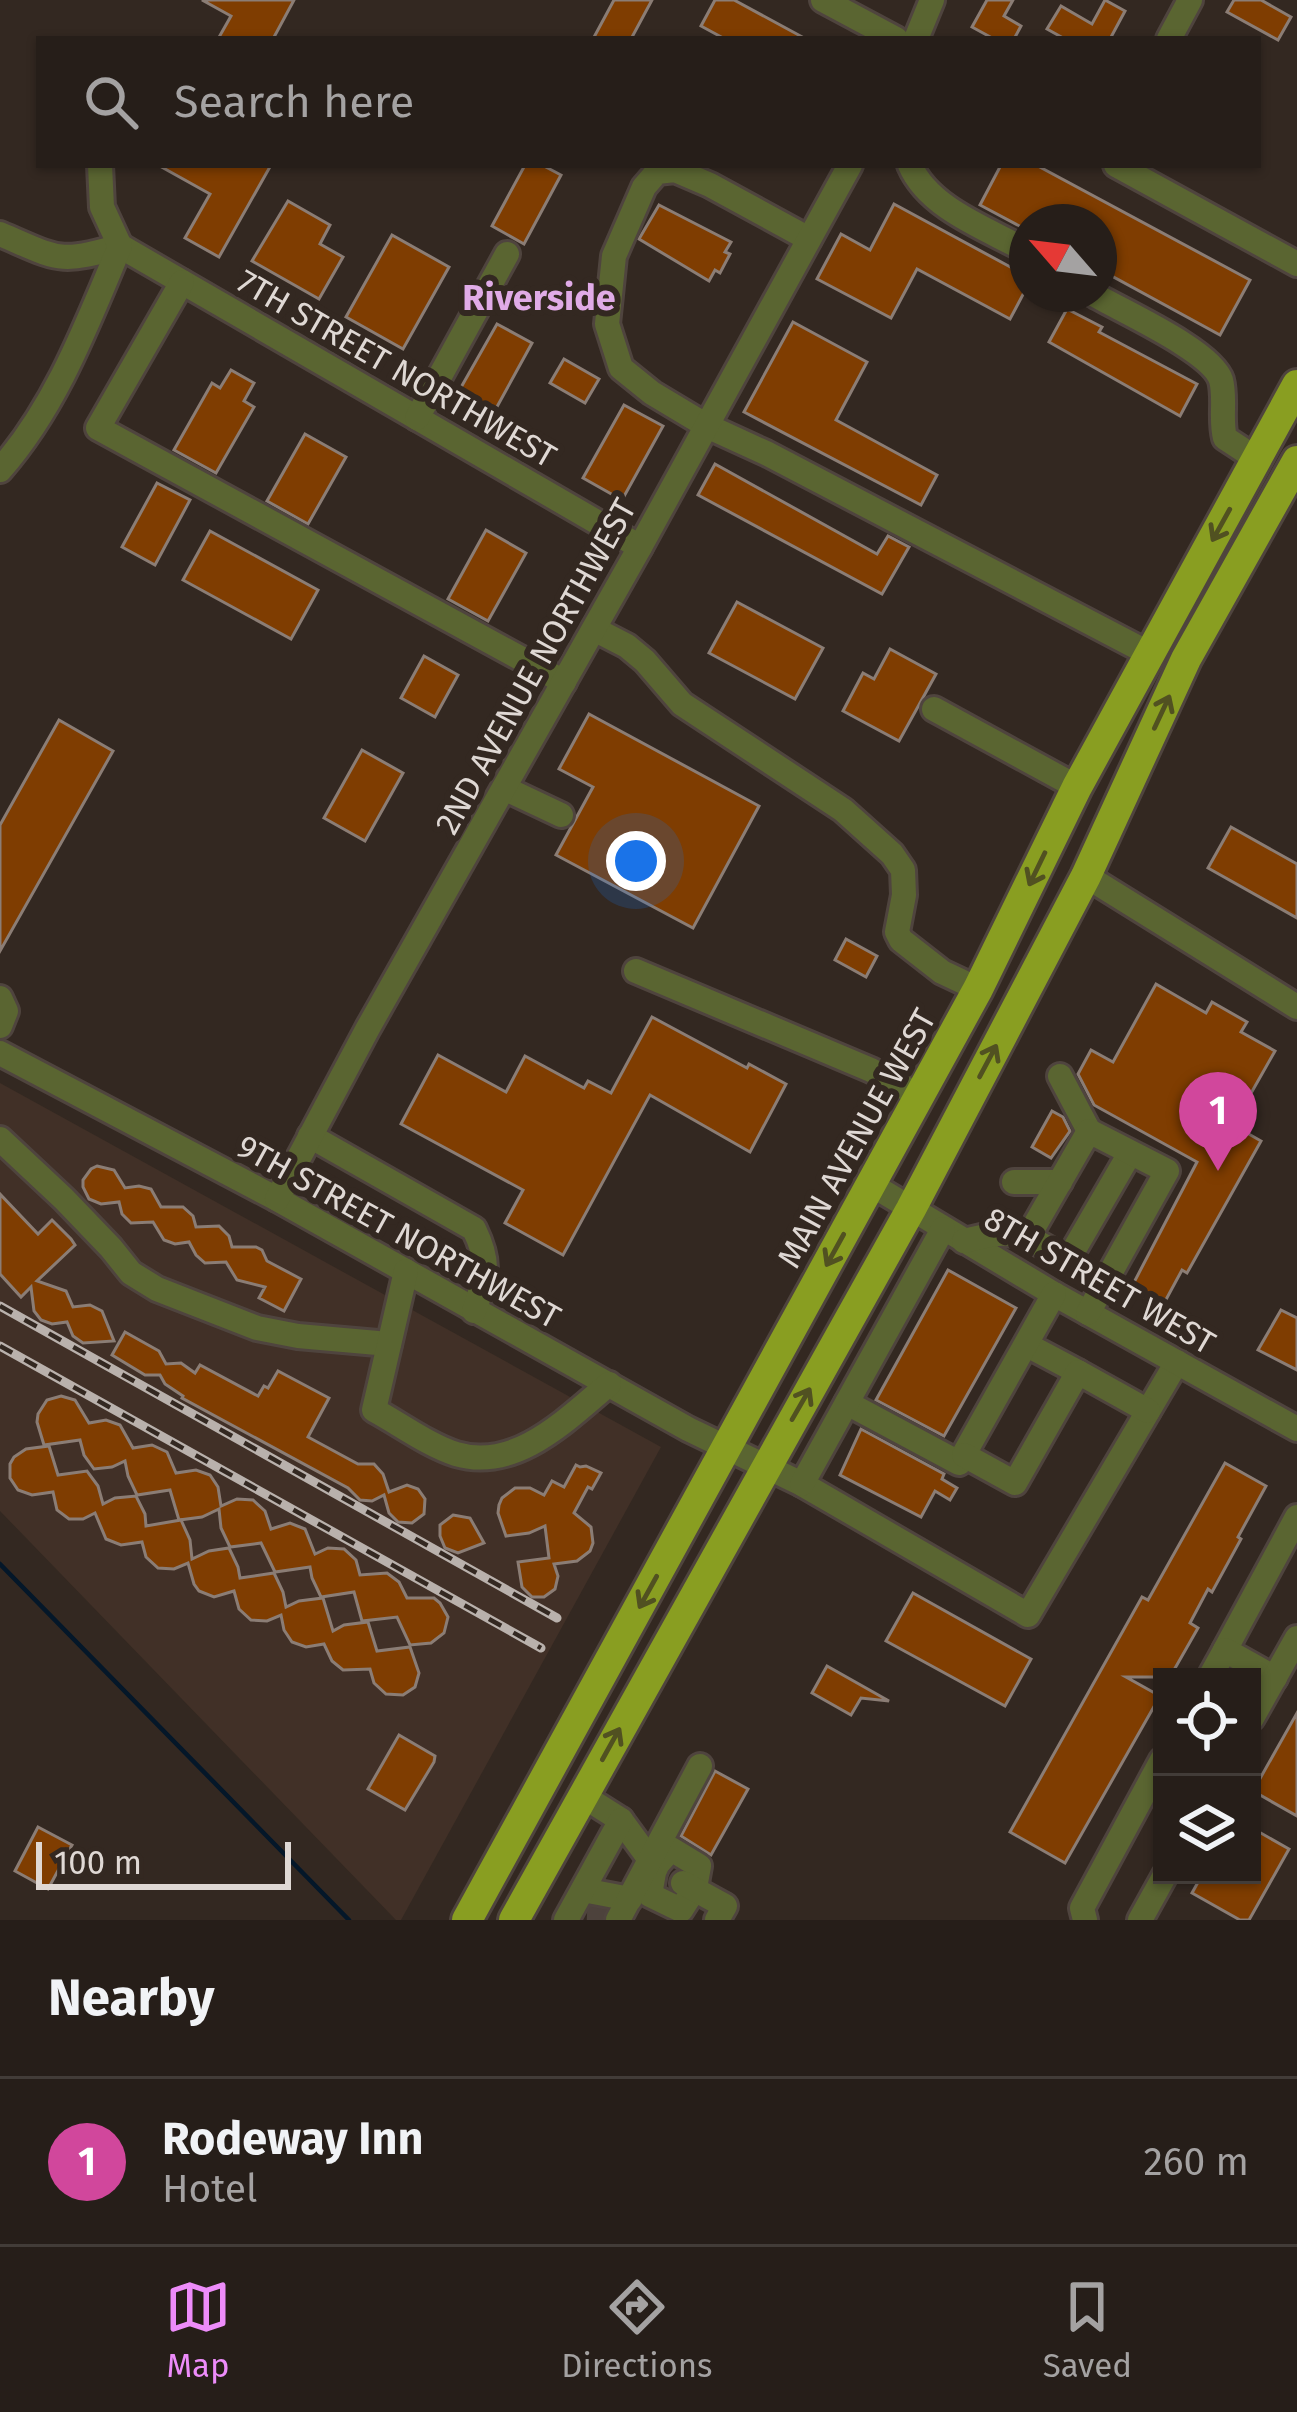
<!DOCTYPE html>
<html lang="en">
<head>
<meta charset="utf-8">
<style>
  body { margin:0; font-family:"Fira Sans",sans-serif; background:#2e2722; color:#f1f3f6 }
  .controls { position:absolute; right:36px; bottom:36px; display:grid; overflow:hidden; border-radius:0px; box-shadow:0 3px 9px #0004 }
  .controls button { width:108px; height:108px; display:grid; place-items:center; padding:0; border:0; border-bottom:3px solid #423c38; background:#261e19; color:#f1f3f6; font:60px sans-serif }
  .compass { position:absolute; left:1009px; top:204px; width:108px; height:108px; border-radius:50%; background:#261e19; box-shadow:0 3px 9px #0004; rotate:298deg }
  .scale { position:absolute; left:36px; bottom:30px; width:255px; box-sizing:border-box; padding-left:12px; border:6px solid #dfd8d4; border-top:0; font-size:33px; line-height:42px; white-space:nowrap; color:#dfd8d4; -webkit-text-stroke:9px #332821; paint-order:stroke }
  .you { position:absolute; left:636px; top:861px; width:42px; height:42px; margin:-30px; border:9px solid #fff; border-radius:50%; background:#1a73e8; box-shadow:0 0 0 18px #1a73e833 }
  .badge { display:grid; place-items:center; width:78px; height:78px; border-radius:50%; background:#ed8cfa; color:#fff; font-size:39px; font-weight:700 }
  .pin { position:absolute; translate:-50% -99px; filter:drop-shadow(0 3px 6px #0008) }
  .pin::after { content:''; position:absolute; top:63px; width:42px; height:36px; background:inherit; clip-path:polygon(0 0,100% 0,50% 100%) }
  .list { margin:0; padding:0; list-style:none }
  h2 { display:flex; justify-content:space-between; align-items:center; height:156px; margin:0; padding:0 48px; font-size:51px }
  h2 small { font-size:39px; font-weight:400; color:#a4a2a2 }
  .list li { display:grid; grid-template-columns:78px 1fr auto; gap:36px; align-items:center; box-sizing:border-box; height:168px; padding:0 48px; border-top:3px solid #423c38 }
  .list b { display:block; font-size:45px; white-space:nowrap }
  .list p { margin:0; font-size:39px; white-space:nowrap; color:#a4a2a2 }
  .list em { font-size:39px; font-style:normal; color:#a4a2a2 }
  .icon { flex:none; width:66px; height:66px; fill:none; stroke:currentColor; stroke-width:2; stroke-linecap:round; stroke-linejoin:round }
  .map { position:relative; flex:none; width:1297px; height:1920px; overflow:hidden }
  .search { position:absolute; background:#261e19; box-shadow:0 3px 9px #0004; left:36px; right:36px; top:36px; height:132px; display:flex; align-items:center; gap:30px; box-sizing:border-box; padding:0 42px; border-radius:0px; color:#a4a2a2; font-size:45px }
  .sheet { height:324px; background:#261e19 }
  nav { display:flex; justify-content:space-around; align-items:center; box-sizing:border-box; height:168px; border-top:3px solid #423c38; background:#261e19; font-size:33px; color:#a4a2a2 }
  nav a { display:grid; justify-items:center; gap:6px }
  nav .on { color:#ed8cfa }
  .map>svg:first-child { display:block }
</style>
</head>
<body>
<div class="map">
<svg width="1297" height="1920" viewBox="0 0 1297 1920">
  <rect width="100%" height="100%" fill="#332821"/>
  <polygon fill="#413027" points="0,1083 661,1447 401,1920 396,1920 0,1511"/>
  <g fill="none" stroke-linecap="round" stroke-linejoin="round">
    <polyline stroke="#041729" stroke-width="4.5" points="0,1564 349,1920"/>
  </g>
  <g fill="#7f3d01" stroke="#8b7d75" stroke-width="3">
    <polygon points="202,0 294,0 273,39 218,39 231,16"/>
    <polygon points="614,0 652,0 631,39 593,39"/>
    <polygon points="715,0 734,0 806,39 725,39 701,26"/>
    <polygon points="987,0 1013,0 1004,16 1021,26 1014,39 994,39 972,27"/>
    <polygon points="1105,0 1125,11 1110,39 1065,39 1047,29 1061,6 1092,24"/>
    <polygon points="1234,0 1261,0 1291,17 1278,40 1227,12"/>
    <polygon points="158,165 271,165 219,257 185,238 210,194"/>
    <polygon points="525,165 542,165 561,175 524,244 492,226"/>
    <polygon points="1001,165 1036,165 1250,280 1220,335 1099,269 1099,222 1027,222 1027,230 980,205"/>
    <polygon points="288,201 330,225 320,244 343,257 319,299 252,261"/>
    <polygon points="894,204 1027,276 1027,287 1010,319 917,269 891,318 817,279 841,234 870,250"/>
    <polygon points="659,205 731,242 725,252 730,254 720,273 715,270 709,281 639,239"/>
    <polygon points="392,235 449,267 403,349 346,317"/>
    <polygon points="1067,309 1102,327 1099,332 1197,384 1180,416 1049,342"/>
    <polygon points="793,322 867,362 836,420 937,475 921,505 744,412"/>
    <polygon points="497,324 532,343 487,425 451,405"/>
    <polygon points="564,359 599,379 585,403 550,383"/>
    <polygon points="231,370 254,383 244,401 254,407 216,473 174,450 212,383 220,388"/>
    <polygon points="624,405 663,426 622,500 583,478"/>
    <polygon points="305,434 346,457 308,524 267,501"/>
    <polygon points="715,464 877,554 888,536 909,547 882,594 698,495"/>
    <polygon points="157,483 190,500 155,565 122,547"/>
    <polygon points="486,530 526,553 488,621 448,599"/>
    <polygon points="210,531 318,590 291,639 183,580"/>
    <polygon points="737,602 823,648 795,699 709,653"/>
    <polygon points="890,649 936,674 899,741 843,711 863,673 874,679"/>
    <polygon points="424,656 458,675 435,717 401,698"/>
    <polygon points="589,714 759,806 693,928 556,855 593,787 559,769"/>
    <polygon points="59,720 113,751 0,951 0,825"/>
    <polygon points="362,750 403,773 365,841 324,818"/>
    <polygon points="1231,827 1297,864 1297,918 1208,868"/>
    <polygon points="846,939 877,956 866,977 835,960"/>
    <polygon points="1156,984 1206,1013 1212,1002 1247,1022 1241,1032 1275,1051 1233,1125 1261,1141 1187,1273 1182,1270 1162,1307 1130,1290 1197,1162 1094,1105 1078,1074 1091,1050 1113,1062"/>
    <polygon points="652,1017 747,1068 749,1064 786,1084 750,1152 650,1095 563,1255 505,1223 523,1190 401,1124 438,1055 506,1092 525,1056 584,1088 588,1081 611,1093"/>
    <polygon points="1052,1111 1063,1117 1070,1131 1051,1158 1032,1147"/>
    <polygon points="97,1166 114,1170 125,1188 139,1186 151,1189 161,1207 183,1207 193,1216 196,1227 219,1226 229,1236 232,1247 256,1247 262,1250 267,1261 301,1279 284,1311 259,1298 265,1287 237,1280 226,1262 205,1263 196,1255 189,1242 175,1244 164,1240 153,1222 131,1223 122,1214 119,1202 101,1204 89,1199 83,1187 83,1180 91,1169"/>
    <polygon points="0,1194 38,1234 52,1220 71,1239 75,1245 37,1281 66,1291 73,1307 90,1305 102,1311 114,1341 83,1343 73,1336 67,1322 52,1324 41,1320 34,1311 31,1287 21,1297 0,1274"/>
    <polygon points="948,1270 1016,1308 944,1436 876,1400"/>
    <polygon points="1281,1310 1297,1318 1297,1370 1258,1350"/>
    <polygon points="125,1332 159,1351 166,1364 181,1363 195,1373 200,1365 258,1396 264,1386 268,1388 278,1371 329,1398 308,1437 358,1464 374,1464 383,1474 389,1492 407,1485 418,1489 425,1499 424,1514 412,1523 398,1522 389,1513 384,1495 372,1501 360,1500 348,1488 182,1398 183,1396 165,1384 160,1375 145,1375 112,1355"/>
    <polygon points="61,1396 75,1400 89,1423 106,1420 120,1425 133,1448 152,1445 167,1452 176,1473 196,1470 210,1475 218,1487 221,1506 237,1499 253,1500 265,1511 271,1529 290,1523 305,1529 315,1554 328,1548 344,1549 356,1560 360,1575 387,1573 399,1582 407,1598 434,1598 440,1603 448,1617 444,1633 431,1643 410,1645 397,1617 362,1621 354,1592 321,1597 312,1578 310,1567 275,1572 261,1543 230,1547 221,1528 219,1509 202,1517 179,1520 170,1490 137,1495 128,1476 125,1461 112,1467 94,1469 84,1455 80,1440 44,1445 37,1422 38,1414 47,1400"/>
    <polygon points="861,1429 944,1474 942,1479 957,1488 950,1500 935,1491 921,1517 840,1475"/>
    <polygon points="49,1446 58,1475 87,1471 98,1486 103,1504 115,1498 136,1496 145,1514 146,1526 181,1520 190,1540 192,1559 209,1551 229,1548 238,1567 240,1578 274,1573 283,1592 286,1607 299,1601 323,1598 333,1631 344,1625 368,1622 377,1651 410,1647 419,1673 415,1687 403,1695 386,1694 374,1683 370,1669 343,1670 332,1661 324,1644 306,1647 292,1642 284,1630 281,1615 267,1621 251,1620 239,1609 234,1591 214,1597 199,1591 194,1584 188,1563 174,1569 158,1568 146,1557 142,1542 121,1545 106,1539 95,1513 83,1519 69,1519 57,1510 53,1492 32,1495 18,1490 10,1478 10,1464 14,1457 26,1449"/>
    <polygon points="1225,1463 1266,1486 1238,1537 1241,1539 1212,1592 1208,1589 1190,1623 1198,1628 1170,1677 1126,1677 1160,1696 1065,1863 1010,1832 1142,1597 1148,1600"/>
    <polygon points="576,1465 580,1467 586,1466 601,1473 592,1489 588,1487 574,1513 591,1527 593,1543 590,1551 577,1561 554,1564 558,1576 555,1589 544,1597 532,1597 522,1587 518,1562 549,1558 545,1526 529,1533 506,1536 498,1513 499,1505 502,1498 515,1488 530,1488 544,1495 552,1481 564,1487"/>
    <polygon points="453,1515 470,1518 484,1543 458,1553 445,1548 440,1536 440,1525"/>
    <polygon points="913,1593 1031,1659 1005,1706 886,1641"/>
    <polygon points="827,1666 889,1701 861,1698 851,1715 812,1693"/>
    <polygon points="1297,1713 1297,1816 1253,1791"/>
    <polygon points="399,1735 435,1756 434,1762 405,1810 368,1789"/>
    <polygon points="715,1771 748,1789 711,1855 681,1836"/>
    <polygon points="38,1827 72,1845 48,1889 15,1871"/>
    <polygon points="1252,1828 1289,1849 1249,1920 1240,1920 1192,1893 1202,1875 1252,1875"/>
  </g>
  <g fill="none" stroke-linecap="round" stroke-linejoin="round">
    <polyline stroke="#4d423c" stroke-width="24" stroke-dasharray="24 12" stroke-linecap="butt" points="587,1915 607,1916"/>
    <defs>
      <g id="minor">
        <polyline points="823,0 896,39"/>
        <polyline points="916,39 932,0"/>
        <polyline points="1169,39 1190,0"/>
        <path d="M 910,165 C 929,209 988,229 1027,251"/>
        <polyline points="1116,165 1297,264"/>
        <path d="M 0,234 C 57,258 58,265 120,246"/>
        <polyline points="809,239 710,185 675,170 657,172 644,187 614,256 607,324 621,368 652,393 707,426 766,453 1150,654"/>
        <polyline points="120,246 640,547"/>
        <polyline points="182,282 98,428 564,682"/>
        <path d="M 1093,294 C 1122,311 1212,351 1221,380 C 1226,399 1220,419 1225,438 L 1257,459"/>
        <polyline points="417,418 507,254"/>
        <path d="M 0,470 C 57,405 87,324 120,246 L 102,207 L 100,165"/>
        <polyline points="594,629 627,646 645,661 682,704 843,810 892,854 903,870 904,895 897,932 901,940 942,972 978,989"/>
        <polyline points="934,709 1077,787"/>
        <polyline points="504,788 561,815"/>
        <polyline points="1086,876 1297,1007"/>
        <polyline points="636,971 871,1070 920,1096"/>
        <polyline points="0,998 6,1011 0,1026"/>
        <polyline points="0,1053 277,1199 688,1429 802,1484 1028,1615 1177,1362"/>
        <polyline points="1060,1076 1089,1131"/>
        <path d="M 310,1136 L 474,1229 C 491,1264 486,1276 474,1311"/>
        <polyline points="0,1139 64,1199 111,1248 131,1273 157,1289 257,1328 298,1336 389,1344"/>
        <polyline points="1014,1182 1060,1182"/>
        <polyline points="872,1185 1054,1294 1297,1429"/>
        <polyline points="277,1199 368,1028 640,547 850,165"/>
        <polyline points="1028,1237 1068,1260 1130,1153"/>
        <path d="M 964,1241 C 986,1236 1007,1229 1028,1237 L 1089,1131 L 1167,1171 L 1088,1313"/>
        <path d="M 406,1271 L 374,1410 C 400,1424 428,1445 456,1454 C 516,1472 567,1419 609,1384"/>
        <polyline points="1027,1345 1078,1372"/>
        <polyline points="847,1403 959,1463 1054,1294"/>
        <polyline points="964,1455 1015,1483 1078,1372 1148,1411"/>
        <polyline points="802,1484 943,1229"/>
        <polyline points="1225,1650 1297,1517"/>
        <polyline points="1210,1677 1225,1650 1275,1678"/>
        <polyline points="1252,1718 1297,1638"/>
        <polyline points="583,1796 621,1820 656,1868"/>
        <polygon points="671,1849 699,1866 695,1888 681,1910 650,1895 655,1867"/>
        <polyline points="683,1883 725,1906 717,1920"/>
        <polyline points="583,1890 630,1899"/>
        <polyline points="566,1920 621,1820"/>
        <polyline points="618,1920 700,1766"/>
        <polyline points="1085,1920 1082,1908 1162,1760"/>
        <polyline points="1140,1920 1165,1875"/>
      </g>
      <g id="major">
        <polyline points="467,1920 978,989 1077,787 1297,385"/>
        <polyline points="514,1920 911,1209 1086,876 1186,659 1297,461"/>
      </g>
    </defs>
    <use href="#minor" stroke="#4f443e" stroke-width="30"/>
    <use href="#major" stroke="#4f443e" stroke-width="36"/>
    <use href="#minor" stroke="#5a6531" stroke-width="24"/>
    <use href="#major" stroke="#899e21" stroke-width="30"/>
    <defs>
      <g id="rail">
        <polyline points="0,1306 557,1618"/>
        <polyline points="0,1346 541,1648"/>
      </g>
    </defs>
    <use href="#rail" stroke="#b9b1ac" stroke-width="9"/>
    <use href="#rail" stroke="#332821" stroke-width="4.5" stroke-dasharray="14" stroke-linecap="butt"/>
  </g>
  <defs><path id="oneway-shaft" d="M-6 0H5M1.5-3L5.5 0L1.5 3" fill="none" stroke-width="1.6" stroke-linecap="round" stroke-linejoin="round" transform="scale(3)"/></defs>
  <g stroke="#515121">
    <use href="#oneway-shaft" transform="translate(1221 525) rotate(119)"/>
    <use href="#oneway-shaft" transform="translate(1162 712) rotate(-65)"/>
    <use href="#oneway-shaft" transform="translate(1037 869) rotate(116)"/>
    <use href="#oneway-shaft" transform="translate(988 1061) rotate(-62)"/>
    <use href="#oneway-shaft" transform="translate(835 1250) rotate(119)"/>
    <use href="#oneway-shaft" transform="translate(801 1404) rotate(-60)"/>
    <use href="#oneway-shaft" transform="translate(648 1592) rotate(119)"/>
    <use href="#oneway-shaft" transform="translate(611 1744) rotate(-61)"/>
  </g>
  <g text-anchor="middle" stroke-width="12" stroke-linejoin="round" paint-order="stroke">
    <g font-size="33" fill="#dfd8d4" stroke="#332821">
      <text transform="translate(397 368) rotate(30)" y="12">7TH STREET NORTHWEST</text>
      <text transform="translate(535 666) rotate(-61)" y="12">2ND AVENUE NORTHWEST</text>
      <text transform="translate(856 1138) rotate(-61)" y="12">MAIN AVENUE WEST</text>
      <text transform="translate(399 1231) rotate(29)" y="12">9TH STREET NORTHWEST</text>
      <text transform="translate(1100 1280) rotate(30)" y="12">8TH STREET WEST</text>
    </g>
    <g font-size="36" font-weight="bold" fill="#e0abe7" stroke="#332821">
      <text x="539" y="310">Riverside</text>
    </g>
  </g>
</svg>
<div class="controls">
<button><svg class="icon" aria-label="locate" viewBox="0 0 24 24"><circle cx="12" cy="12" r="6"/><path d="M12 2v4M12 18v4M2 12h4M18 12h4"/></svg></button>
<button><svg class="icon" aria-label="layers" viewBox="0 0 24 24"><path d="M12 4l9 5-9 5-9-5zM3 14l9 5 9-5"/></svg></button>
</div>
<svg class="compass" viewBox="-18 -18 36 36"><path d="M0-13l5 13h-10z" fill="#e53935"/><path d="M0 13l5-13h-10z" fill="#a4a2a2"/></svg>
<div class="scale">100 m</div>
<div class="you"></div>
<div class="pin badge" style="left:1218px;top:1171px;background:#d1479c">1</div>
<div class="search"><svg class="icon" aria-label="search" viewBox="0 0 24 24"><circle cx="10" cy="10" r="6"/><path d="M15 15l6 6"/></svg>Search here</div>
</div>
<section class="sheet">
<h2>Nearby<small></small></h2>
<ul class="list">
<li><span class="badge" style="background:#d1479c">1</span><div><b>Rodeway Inn</b><p>Hotel</p></div><em>260 m</em></li>
</ul>
</section>
<nav>
<a class="on"><svg class="icon" aria-label="map" viewBox="0 0 24 24"><path d="M3 6l6-2 6 2 6-2v14l-6 2-6-2-6 2zM9 4v14M15 6v14"/></svg>Map</a>
<a><svg class="icon" aria-label="directions" viewBox="0 0 24 24"><path d="M12 3l9 9-9 9-9-9zM9 14v-3h6M13 9l2 2-2 2"/></svg>Directions</a>
<a><svg class="icon" aria-label="saved" viewBox="0 0 24 24"><path d="M7 4h10v16l-5-4-5 4z"/></svg>Saved</a>
</nav>
</body>
</html>
